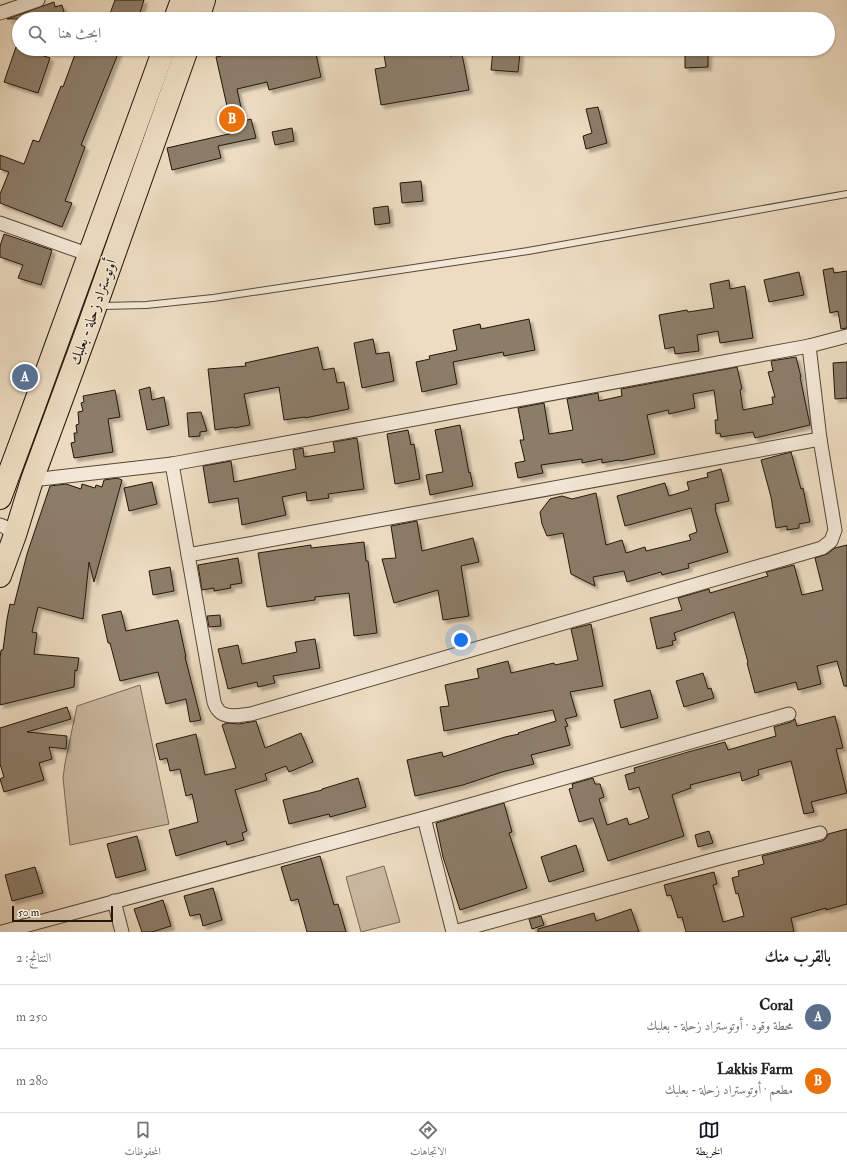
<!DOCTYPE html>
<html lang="ar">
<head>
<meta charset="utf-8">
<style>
  body { margin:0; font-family:"IM FELL Double Pica",Amiri,serif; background:#f6f6f6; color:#202124; direction:rtl }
  .scale { position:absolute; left:12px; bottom:10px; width:101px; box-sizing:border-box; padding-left:4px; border:2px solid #23160a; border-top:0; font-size:11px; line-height:14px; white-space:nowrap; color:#23160a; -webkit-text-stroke:3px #f3e8d7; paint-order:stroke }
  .you { position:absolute; left:461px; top:640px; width:14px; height:14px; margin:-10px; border:3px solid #fff; border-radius:50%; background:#1a73e8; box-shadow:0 0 0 6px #1a73e833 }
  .badge { display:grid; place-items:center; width:26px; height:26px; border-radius:50%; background:#111827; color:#fff; font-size:13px; font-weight:700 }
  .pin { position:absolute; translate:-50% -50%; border:2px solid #fff; box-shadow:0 1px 4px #0006 }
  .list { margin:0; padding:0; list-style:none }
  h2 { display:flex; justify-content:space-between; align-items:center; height:52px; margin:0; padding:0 16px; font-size:17px }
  h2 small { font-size:13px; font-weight:400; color:#757577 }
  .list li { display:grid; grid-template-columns:26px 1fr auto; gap:12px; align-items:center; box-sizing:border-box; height:64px; padding:0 16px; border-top:1px solid #e0e0e0 }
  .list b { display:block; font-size:15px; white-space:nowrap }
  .list p { margin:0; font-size:13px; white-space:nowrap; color:#757577 }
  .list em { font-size:13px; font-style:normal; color:#757577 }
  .icon { flex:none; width:22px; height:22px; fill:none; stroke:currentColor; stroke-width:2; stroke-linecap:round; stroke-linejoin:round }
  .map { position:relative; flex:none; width:847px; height:932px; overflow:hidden; direction:ltr }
  .search { position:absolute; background:#fff; box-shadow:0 1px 3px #0004; left:12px; right:12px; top:12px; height:44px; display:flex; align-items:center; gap:10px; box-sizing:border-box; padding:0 14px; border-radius:22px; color:#757577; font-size:15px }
  .sheet { height:180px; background:#fff }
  nav { display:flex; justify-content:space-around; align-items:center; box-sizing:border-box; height:56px; border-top:1px solid #e0e0e0; background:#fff; font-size:11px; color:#757577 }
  nav a { display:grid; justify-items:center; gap:2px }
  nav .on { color:#111827 }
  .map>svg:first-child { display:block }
</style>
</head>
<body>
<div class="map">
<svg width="847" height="932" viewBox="0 0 847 932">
  <defs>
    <filter id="shadow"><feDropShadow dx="3.5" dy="3.5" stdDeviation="1" flood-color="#0004"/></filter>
  </defs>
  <rect width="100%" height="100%" fill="#eddcc1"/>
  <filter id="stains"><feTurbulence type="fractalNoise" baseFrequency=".005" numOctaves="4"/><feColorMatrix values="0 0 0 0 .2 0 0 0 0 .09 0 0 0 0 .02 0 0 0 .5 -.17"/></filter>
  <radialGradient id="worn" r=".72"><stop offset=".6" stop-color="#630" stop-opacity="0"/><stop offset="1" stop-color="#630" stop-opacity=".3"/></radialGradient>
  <g fill="#cbbaa2" stroke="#776856">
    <polygon points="140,685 169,824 70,845 63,778 65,763 77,706"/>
    <polygon points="384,866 400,922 361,932 346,877"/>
  </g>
  <g fill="#8c7d69" stroke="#23160a" filter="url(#shadow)">
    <polygon points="115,0 144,0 138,19 108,19"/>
    <polygon points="54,2 55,7 62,5 66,19 7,19"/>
    <polygon points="16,47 19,47 19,49 23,49 50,58 38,93 4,82"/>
    <polygon points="77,49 120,49 81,145 85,147 65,201 72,203 62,227 0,203 0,194 9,172 0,169 0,155 24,164 33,140 39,142 61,86 63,87"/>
    <polygon points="252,49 315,49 321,77 269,90 267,82 237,89 244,121 251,119 256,138 218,146 221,158 172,170 167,148 233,133 216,57"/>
    <polygon points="383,49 449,49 450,56 462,54 469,90 381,105 375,69 386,67"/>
    <polygon points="493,50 520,53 518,72 491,70"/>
    <polygon points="708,52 708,67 685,68 685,53"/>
    <polygon points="598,107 607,143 586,149 583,136 592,133 586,109"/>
    <polygon points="292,128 294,141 275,145 272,132"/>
    <polygon points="421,181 423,201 402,203 400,183"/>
    <polygon points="388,206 390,223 375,225 373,208"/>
    <polygon points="4,234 52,250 41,285 18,278 23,265 0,257 0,246"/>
    <polygon points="833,268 834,273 847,271 847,328 841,329 838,311 830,313 823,270"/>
    <polygon points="799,272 804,295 769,302 764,280"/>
    <polygon points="729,280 730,289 745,286 753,338 720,343 718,331 697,335 699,351 675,354 674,347 665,349 659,315 687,310 688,312 714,308 710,284"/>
    <polygon points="529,319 535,350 504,356 503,352 453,362 457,384 422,392 416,362 430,359 429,356 457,350 453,330 480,324 481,329"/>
    <polygon points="373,339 376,354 389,352 394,381 362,388 354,343"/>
    <polygon points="318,347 323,370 334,368 337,383 344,382 349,409 305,418 305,417 284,420 279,387 244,394 250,425 234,428 233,427 215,430 208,369 246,366 245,363"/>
    <polygon points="796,357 801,377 800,377 810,425 755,438 753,432 721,437 720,433 716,434 715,420 718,420 714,390 693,394 695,408 669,414 668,410 647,415 655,454 620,461 619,460 602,463 602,459 582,463 582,459 541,465 543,473 518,478 515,463 525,461 520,440 524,440 518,408 544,403 549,434 573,430 567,399 598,393 599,401 622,396 621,389 737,367 742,389 740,390 743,410 773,404 772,397 775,397 768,372 773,371 771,361"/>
    <polygon points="847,362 847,398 835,399 833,363"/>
    <polygon points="150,387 152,400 164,397 169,425 147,430 139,390"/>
    <polygon points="115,390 120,417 108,419 113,452 74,458 71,443 75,442 74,433 77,433 76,425 79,424 78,412 83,411 81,403 84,402 83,396"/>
    <polygon points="201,412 207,431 200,432 200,436 189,437 187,413"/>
    <polygon points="460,425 469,473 470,472 473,486 430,495 426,475 443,472 435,430"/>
    <polygon points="408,430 411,445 414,444 420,479 395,484 387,434"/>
    <polygon points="357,438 364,489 328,494 329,498 307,501 306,492 282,497 286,515 242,525 238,498 209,503 203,466 231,461 234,482 296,469 293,450 303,448 304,457 335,452 333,442"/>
    <polygon points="791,452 801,489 803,488 810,522 799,524 799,528 787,530 787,526 776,528 771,497 761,460"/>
    <polygon points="721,469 729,501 715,504 716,509 715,509 728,552 688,564 689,568 662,575 661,572 627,582 624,571 593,577 595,586 571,574 563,533 547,536 542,524 540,512 550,499 562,496 572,499 596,493 606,545 622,540 626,553 645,547 646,551 691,540 689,535 697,532 691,508 625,526 617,496 665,483 669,496 689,490 687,482 708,477 707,473"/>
    <polygon points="117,478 122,480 94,582 89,562 83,619 38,607 32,632 37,633 34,654 79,658 77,671 75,670 74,687 0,705 0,658 1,650 3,650 7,619 10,604 14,605 27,554 50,486 66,484 81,489 82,484 95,488 96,485 102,487 104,480"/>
    <polygon points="152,482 157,504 129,511 124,488"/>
    <polygon points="417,521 422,551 473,538 479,562 461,566 469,616 443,620 438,590 394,603 382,559 396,558 391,526"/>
    <polygon points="364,542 366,561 368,561 377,633 354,636 349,593 315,597 315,600 267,607 258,553 311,545 311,548"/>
    <polygon points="847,545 847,686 844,686 837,661 817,666 821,684 798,690 796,682 755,693 747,663 748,662 734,612 674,633 676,640 672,641 673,645 657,649 650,618 682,610 678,598 709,589 710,593 768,576 766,572 794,565 802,595 823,590 815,558 827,554 835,548"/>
    <polygon points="238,558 242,583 230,585 231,588 214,591 214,588 202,590 198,565"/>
    <polygon points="170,567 174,591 153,595 149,571"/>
    <polygon points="121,611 126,631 178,620 186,657 185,657 201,720 190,722 186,699 166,704 158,672 120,681 110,643 108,643 102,615"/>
    <polygon points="220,615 221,626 209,627 207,616"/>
    <polygon points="591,624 603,686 570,692 577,716 565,719 568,726 565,727 570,745 531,755 534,764 502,772 463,785 415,796 407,760 442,752 443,757 505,737 519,734 518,733 556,721 553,710 444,731 440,707 449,706 445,685 479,678 477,669 508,661 511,673 554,663 555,665 578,660 571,629"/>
    <polygon points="315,639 320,668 273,676 275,683 258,687 257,682 228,689 218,649 238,645 242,664 297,652 295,642"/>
    <polygon points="703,673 708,689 711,688 714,698 684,707 676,681"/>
    <polygon points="650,690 658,718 621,728 614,700"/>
    <polygon points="67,707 71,719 27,732 67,736 66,749 49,747 52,759 39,763 44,780 4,792 0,779 4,777 0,764 0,728"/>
    <polygon points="835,716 843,748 836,749 847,793 811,802 814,812 804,814 791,761 758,770 759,775 742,781 740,772 690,785 691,788 672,795 684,836 608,861 593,818 579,822 569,789 573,788 572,784 593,778 595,784 600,784 604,797 599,799 607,825 627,818 629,825 649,818 639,787 629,790 625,775 635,772 634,768 688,752 725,742 728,750 776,736 774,727 791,722 795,719 797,726"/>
    <polygon points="256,721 265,748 301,733 313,762 289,772 286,766 265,774 267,780 235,790 247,831 242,833 244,840 227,845 226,841 176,856 169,830 198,822 192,794 186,796 180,769 170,771 167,758 160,760 156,744 196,734 205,775 236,768 222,725 227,723 239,724"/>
    <polygon points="358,778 366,807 330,817 329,814 289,824 283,800 322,790 322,789"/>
    <polygon points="504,803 512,832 509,833 527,888 460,910 443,857 436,823"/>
    <polygon points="847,829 847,904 826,910 826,908 791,918 794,932 686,932 682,917 678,918 671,895 667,896 664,885 714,872 717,884 713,885 723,922 744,916 738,893 736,894 732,878 739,876 738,871 764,864 762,856 822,841 826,838 828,834"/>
    <polygon points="709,831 713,843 698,847 695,835"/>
    <polygon points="137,836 146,870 116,878 107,844"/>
    <polygon points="576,845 584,871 549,882 541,857"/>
    <polygon points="320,856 334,905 338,904 346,932 307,932 298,899 291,901 281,867"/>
    <polygon points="35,867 43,893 12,901 5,875"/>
    <polygon points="213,888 222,920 203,926 200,914 190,916 184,896"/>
    <polygon points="163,900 171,926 152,932 142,932 134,909"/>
    <polygon points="631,909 639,932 538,932 538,929 594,913 596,921"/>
    <polygon points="541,916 544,925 532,929 529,919"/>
  </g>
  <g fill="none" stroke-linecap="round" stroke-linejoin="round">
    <defs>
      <polyline id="service" points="101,306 146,305 213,298 360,276 528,251 847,194"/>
      <g id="minor">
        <polyline points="0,13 38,0"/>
        <polyline points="0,223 90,255"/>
        <path d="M 172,464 L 214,702 C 215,705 217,709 219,711 C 226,719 241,715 251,714 L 822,548 L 831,541 L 835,530 L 820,439 L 809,346"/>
        <polyline points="32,480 172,464 809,346 847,336"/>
        <polyline points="0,525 5,527 15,535"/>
        <polyline points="188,555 820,439"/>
        <polyline points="424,818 453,932"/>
        <polyline points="114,901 122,932"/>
        <polyline points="2,932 424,818 789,714"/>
        <polyline points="454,932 716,859 820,833"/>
      </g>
      <g id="trunk">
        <polyline points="175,19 182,0"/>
        <polyline points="198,19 204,0"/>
        <polyline points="0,498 33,409 164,49"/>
        <polyline points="0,576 15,535 32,480 89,325 187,49"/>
      </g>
    </defs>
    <use href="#service" stroke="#564838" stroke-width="8"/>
    <use href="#minor" stroke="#564838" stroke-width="15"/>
    <use href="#trunk" stroke="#23160a" stroke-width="24"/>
    <use href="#service" stroke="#f3e8d7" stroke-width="6"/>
    <use href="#minor" stroke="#f3e8d7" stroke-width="13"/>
    <use href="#trunk" stroke="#eddcc1" stroke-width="22"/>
  </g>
  <g text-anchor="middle" stroke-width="3" stroke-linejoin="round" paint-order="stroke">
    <g font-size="15" fill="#23160a" stroke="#f3e8d7">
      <text transform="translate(93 312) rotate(-70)" y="5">أوتوستراد زحلة - بعلبك</text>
    </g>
  </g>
  <rect width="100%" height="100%" filter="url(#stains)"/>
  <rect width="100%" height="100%" fill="url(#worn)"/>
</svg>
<div class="scale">50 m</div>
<div class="you"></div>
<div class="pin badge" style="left:25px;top:377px;background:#5c6f8a">A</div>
<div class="pin badge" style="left:232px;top:119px;background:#e8710a">B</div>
<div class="search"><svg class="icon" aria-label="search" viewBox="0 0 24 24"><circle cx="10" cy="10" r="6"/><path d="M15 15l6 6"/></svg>ابحث هنا</div>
</div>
<section class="sheet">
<h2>بالقرب منك<small>النتائج: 2</small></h2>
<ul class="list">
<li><span class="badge" style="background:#5c6f8a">A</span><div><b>Coral</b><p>محطة وقود · أوتوستراد زحلة - بعلبك</p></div><em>250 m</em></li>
<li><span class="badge" style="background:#e8710a">B</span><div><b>Lakkis Farm</b><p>مطعم · أوتوستراد زحلة - بعلبك</p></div><em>280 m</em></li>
</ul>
</section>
<nav>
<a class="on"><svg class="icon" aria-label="map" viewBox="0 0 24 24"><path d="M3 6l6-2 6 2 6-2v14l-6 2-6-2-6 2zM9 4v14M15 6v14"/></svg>الخريطة</a>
<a><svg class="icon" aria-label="directions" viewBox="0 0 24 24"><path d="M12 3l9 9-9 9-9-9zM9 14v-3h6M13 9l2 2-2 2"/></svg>الاتجاهات</a>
<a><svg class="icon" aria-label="saved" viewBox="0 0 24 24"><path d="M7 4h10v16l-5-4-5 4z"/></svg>المحفوظات</a>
</nav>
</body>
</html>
